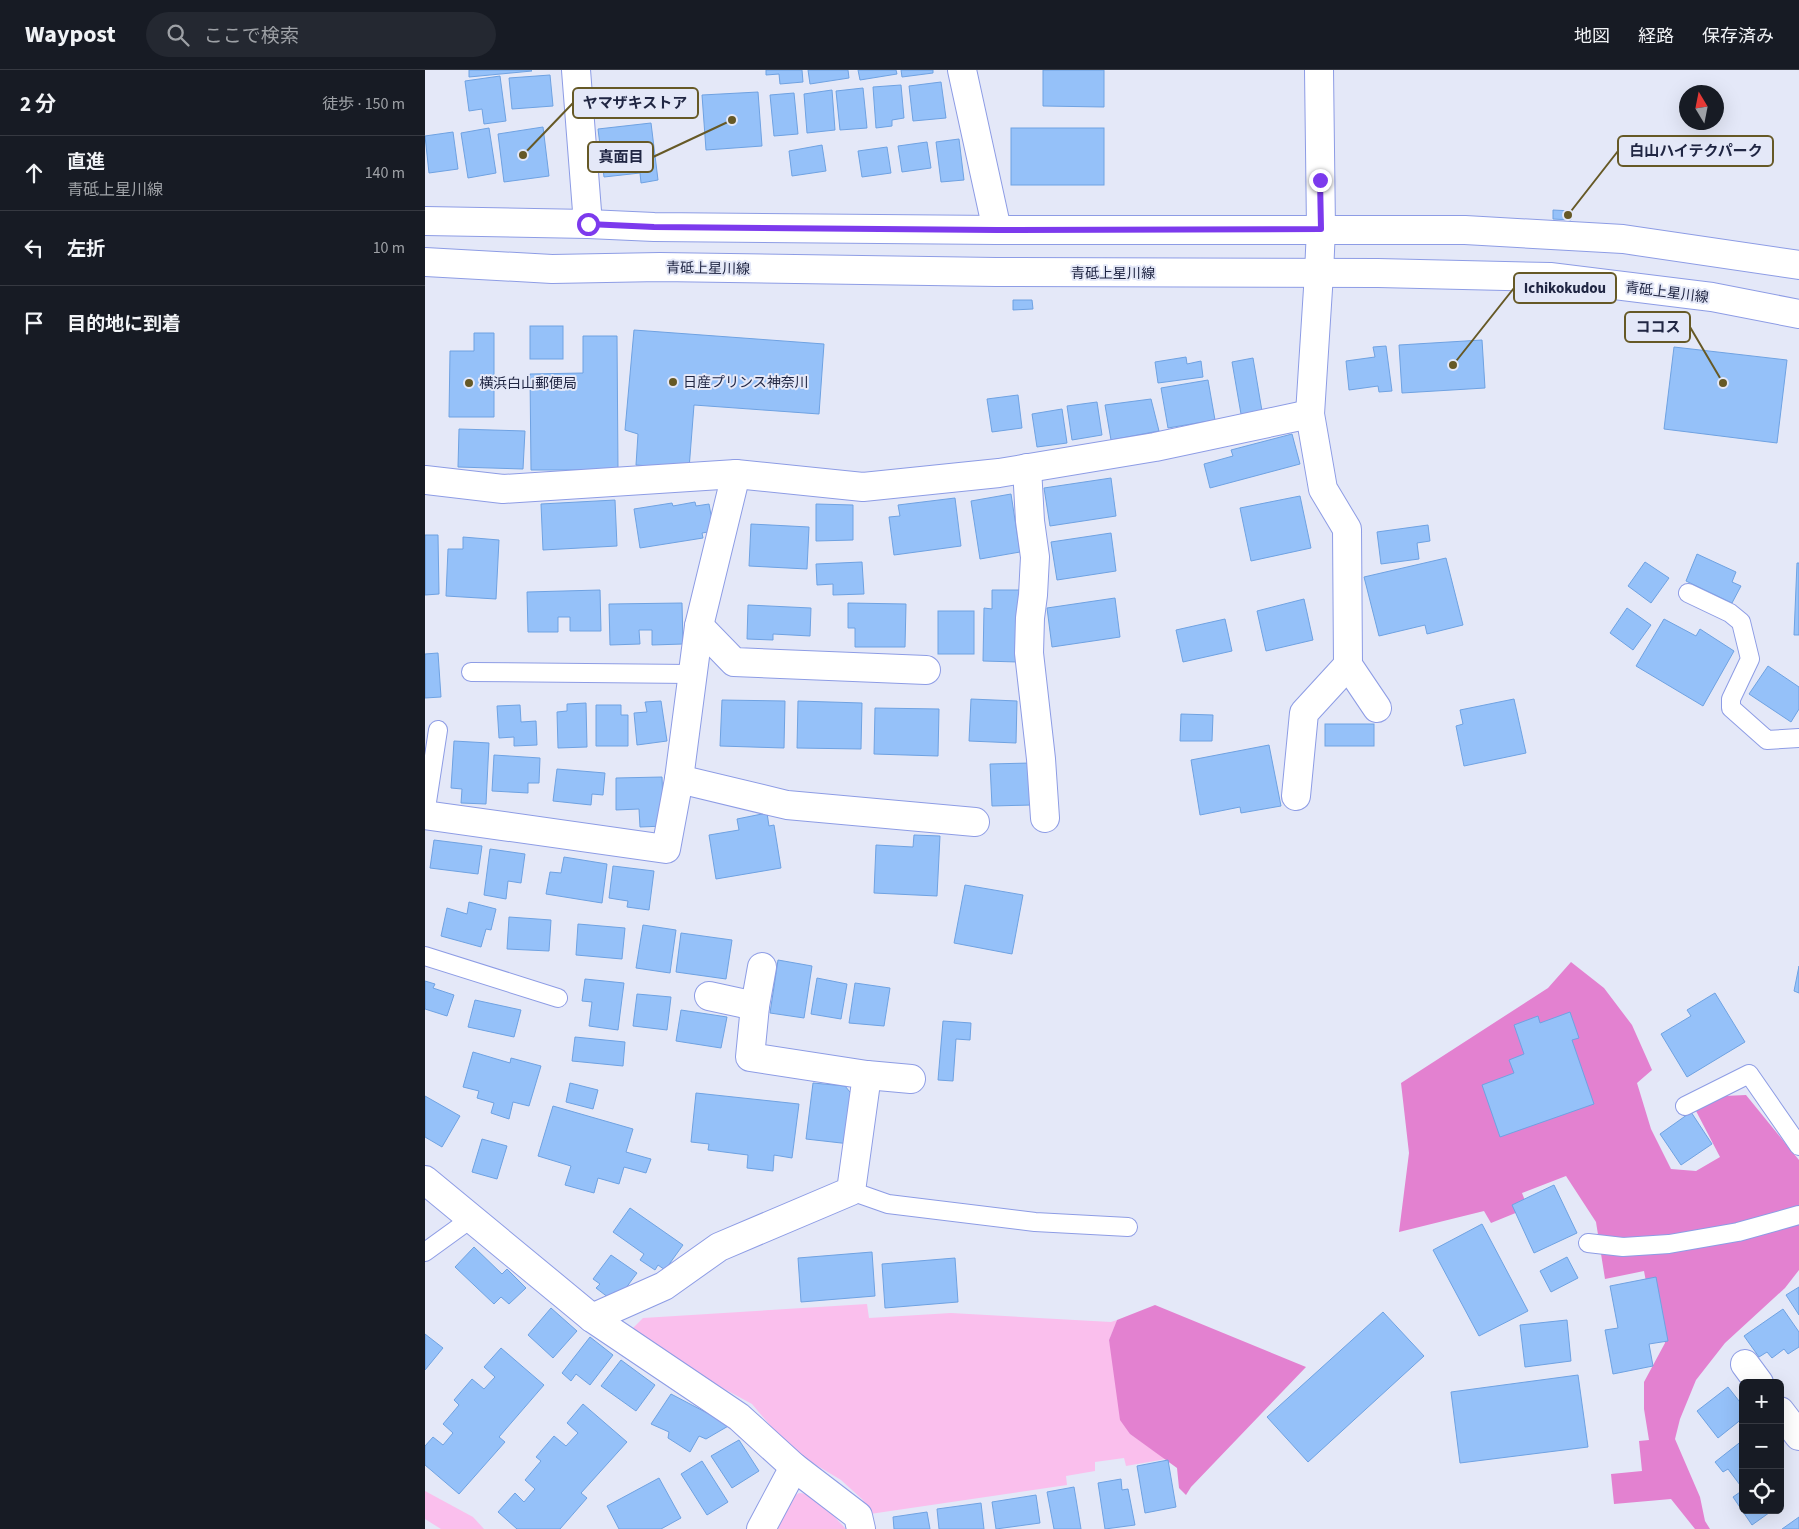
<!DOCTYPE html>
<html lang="ja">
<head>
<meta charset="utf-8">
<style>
  body { margin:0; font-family:"Source Sans 3","Noto Sans JP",sans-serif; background:#242831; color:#f1f3f6 }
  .controls { position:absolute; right:15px; bottom:15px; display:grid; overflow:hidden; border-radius:8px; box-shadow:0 5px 20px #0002 }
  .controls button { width:45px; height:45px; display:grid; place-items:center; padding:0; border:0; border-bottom:1px solid #363941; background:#171b24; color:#f1f3f6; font:25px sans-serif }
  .compass { position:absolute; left:1254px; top:15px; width:45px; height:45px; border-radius:50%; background:#171b24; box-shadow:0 5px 20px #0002; rotate:350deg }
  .stop { position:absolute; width:15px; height:15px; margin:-11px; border:4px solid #7c3aed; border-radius:50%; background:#fff }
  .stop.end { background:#7c3aed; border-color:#fff; box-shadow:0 1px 5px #0008 }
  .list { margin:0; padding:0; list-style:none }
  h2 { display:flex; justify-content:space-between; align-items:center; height:65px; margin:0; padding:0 20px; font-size:21px }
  h2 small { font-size:16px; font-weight:400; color:#9ea1a6 }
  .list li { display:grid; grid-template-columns:32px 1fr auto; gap:15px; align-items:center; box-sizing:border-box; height:75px; padding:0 20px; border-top:1px solid #363941 }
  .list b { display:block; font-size:19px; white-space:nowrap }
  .list p { margin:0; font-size:16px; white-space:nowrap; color:#9ea1a6 }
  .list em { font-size:16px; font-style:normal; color:#9ea1a6 }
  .icon { flex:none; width:28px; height:28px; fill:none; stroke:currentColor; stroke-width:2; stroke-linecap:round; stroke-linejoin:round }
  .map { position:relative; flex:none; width:1374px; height:1459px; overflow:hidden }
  header { display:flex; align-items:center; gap:30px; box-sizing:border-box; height:70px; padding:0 25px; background:#171b24; border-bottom:1px solid #363941 }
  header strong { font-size:24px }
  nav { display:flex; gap:28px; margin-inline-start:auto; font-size:18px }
  .search { width:350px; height:45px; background:#242831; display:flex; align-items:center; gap:12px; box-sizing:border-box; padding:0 18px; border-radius:28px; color:#9ea1a6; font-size:19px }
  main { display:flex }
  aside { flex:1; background:#171b24 }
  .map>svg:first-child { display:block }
</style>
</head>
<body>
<header>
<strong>Waypost</strong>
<div class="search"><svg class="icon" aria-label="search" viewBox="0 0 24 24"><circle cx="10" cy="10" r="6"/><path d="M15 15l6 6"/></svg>ここで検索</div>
<nav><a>地図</a><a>経路</a><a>保存済み</a></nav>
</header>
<main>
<aside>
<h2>2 分<small>徒歩 · 150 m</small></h2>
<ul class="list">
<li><svg class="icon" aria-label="ahead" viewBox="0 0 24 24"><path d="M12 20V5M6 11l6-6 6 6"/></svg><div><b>直進</b><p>青砥上星川線</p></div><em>140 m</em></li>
<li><svg class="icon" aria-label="left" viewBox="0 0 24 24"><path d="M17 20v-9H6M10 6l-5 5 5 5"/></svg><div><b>左折</b></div><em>10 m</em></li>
<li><svg class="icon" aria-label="arrive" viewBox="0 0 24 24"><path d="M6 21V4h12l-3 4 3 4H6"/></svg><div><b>目的地に到着</b></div></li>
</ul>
</aside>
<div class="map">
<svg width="1374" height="1459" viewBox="0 0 1374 1459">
  <rect width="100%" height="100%" fill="#e4e8f8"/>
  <g fill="#fabfed">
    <polygon points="442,1234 444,1248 526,1243 686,1252 692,1250 684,1270 705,1364 741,1389 701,1396 699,1388 670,1392 670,1401 641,1406 642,1415 445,1444 438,1430 416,1410 366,1380 327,1334 229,1281 208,1258 218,1248"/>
    <polygon points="0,1421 48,1447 59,1459 16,1459 0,1449"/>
    <path d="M 374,1423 C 394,1424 407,1445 421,1459 L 353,1459 L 362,1438 L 364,1429 Z"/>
  </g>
  <g fill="#e381d0">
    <polygon points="1146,892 1179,918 1207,955 1227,1000 1212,1013 1226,1059 1246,1099 1271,1101 1295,1087 1270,1039 1299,1026 1321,1025 1374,1090 1374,1200 1360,1218 1300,1273 1271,1310 1255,1349 1250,1369 1275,1427 1280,1451 1285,1459 1270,1459 1246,1429 1189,1434 1186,1404 1217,1401 1214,1371 1224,1370 1219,1339 1219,1312 1240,1273 1236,1250 1228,1249 1219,1201 1180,1209 1171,1152 1141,1106 1097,1123 1103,1138 1066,1153 1059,1141 974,1162 984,1083 976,1013 1123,918"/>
    <polygon points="730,1235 881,1297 766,1417 761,1425 754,1418 752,1398 705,1364 695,1350 684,1270 692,1250"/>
  </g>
  <g fill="#95c1f9" stroke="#6fa2e2">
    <polygon points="44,0 106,0 107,1 44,7"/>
    <polygon points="341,0 377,0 378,12 355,14 354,4 341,5"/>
    <polygon points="383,0 423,0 424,8 385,14"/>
    <polygon points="433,0 471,0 472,4 435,10"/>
    <polygon points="476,0 508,0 508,3 477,7"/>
    <polygon points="618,0 679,0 679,37 618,36"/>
    <polygon points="125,5 128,36 87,39 84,8"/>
    <polygon points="75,6 81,51 59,54 57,39 44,41 40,11"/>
    <polygon points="516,12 521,48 488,51 484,16"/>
    <polygon points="476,15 479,48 467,50 467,56 451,58 448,17"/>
    <polygon points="438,18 442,58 415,60 411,21"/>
    <polygon points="407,20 410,60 382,63 379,24"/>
    <polygon points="333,22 337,76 281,80 277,25"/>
    <polygon points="369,23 373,64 349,66 345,25"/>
    <polygon points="226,53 233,110 216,113 215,103 179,107 173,59"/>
    <polygon points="118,57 124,106 79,112 73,64"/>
    <polygon points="64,58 71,103 43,108 36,63"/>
    <rect x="586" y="58" width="93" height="57"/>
    <polygon points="28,62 33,99 4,103 0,66"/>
    <polygon points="534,69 539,110 516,112 511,72"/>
    <polygon points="502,72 506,98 477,102 473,76"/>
    <polygon points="397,75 401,101 367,106 364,81"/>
    <polygon points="462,77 466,103 437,107 433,81"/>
    <polygon points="1128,140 1147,141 1146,150 1128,149"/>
    <polygon points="588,230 607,230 608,239 588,240"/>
    <rect x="105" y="256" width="33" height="33"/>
    <polygon points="209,260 399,274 394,344 269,335 264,399 211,395 213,364 200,360"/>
    <polygon points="49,263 69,263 69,347 24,347 25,281 49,281"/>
    <polygon points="158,266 192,266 193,400 106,400 105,304 158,303"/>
    <polygon points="1057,270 1060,318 977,323 974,275"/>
    <polygon points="961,276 967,321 954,322 953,316 924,320 921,291 950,287 948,277"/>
    <polygon points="1249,277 1362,290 1352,373 1239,359"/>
    <polygon points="761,287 762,294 776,291 778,307 733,313 730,292"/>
    <polygon points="828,288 837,341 816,344 807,292"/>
    <polygon points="783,310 790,350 743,358 736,318"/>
    <polygon points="593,325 597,358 567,362 562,329"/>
    <polygon points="726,329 734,361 686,370 680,335"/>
    <polygon points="672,332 677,365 647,370 642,336"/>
    <polygon points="637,339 642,373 612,377 607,344"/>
    <polygon points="34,359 100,361 98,399 33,397"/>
    <polygon points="867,364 875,394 785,418 779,394 808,386 806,380"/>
    <polygon points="686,408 691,446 625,456 619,418"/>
    <polygon points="586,424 595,482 555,489 546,431"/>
    <polygon points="875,426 886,478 826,491 815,438"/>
    <polygon points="530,428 536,476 469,485 464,447 475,446 473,435"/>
    <polygon points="190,430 192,476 118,480 116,434"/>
    <polygon points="270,432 271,436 284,434 289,461 277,463 278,468 215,478 209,439 247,433 248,436"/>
    <polygon points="391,434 428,435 428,470 391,471"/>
    <polygon points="326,454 384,457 382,499 324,496"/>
    <polygon points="1003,455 1005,471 992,473 994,489 956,494 952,462"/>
    <polygon points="686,463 691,501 632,510 626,472"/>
    <polygon points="0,465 13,465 14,524 0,525"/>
    <polygon points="38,467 74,470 71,529 21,526 23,479 38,479"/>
    <polygon points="1272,484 1311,502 1307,512 1316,516 1307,533 1261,511"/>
    <polygon points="1021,488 1038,555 1002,564 1000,555 954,566 939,507"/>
    <polygon points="437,492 439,524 408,525 408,514 392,515 391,494"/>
    <polygon points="1220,492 1244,508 1226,533 1203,516"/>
    <polygon points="1372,493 1374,493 1374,565 1369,565"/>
    <polygon points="175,520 176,561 145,561 145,547 133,547 133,562 103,562 102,522"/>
    <polygon points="567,520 595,520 593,592 558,591 559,538 567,539"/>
    <polygon points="690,528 695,567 627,577 622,538"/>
    <polygon points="879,529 888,570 841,581 832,541"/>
    <polygon points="257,533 258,574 227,575 227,560 214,560 215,574 185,575 184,534"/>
    <polygon points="423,533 481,534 480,577 430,577 430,558 423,558"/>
    <polygon points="323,535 386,538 385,566 348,564 348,570 322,569"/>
    <polygon points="1202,538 1226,555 1208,580 1185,563"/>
    <rect x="513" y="541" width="36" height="43"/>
    <polygon points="800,549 807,581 758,592 751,560"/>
    <polygon points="1239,549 1271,566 1275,559 1309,581 1278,636 1211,596"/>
    <polygon points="13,583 16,627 0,628 0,584"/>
    <polygon points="1343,596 1374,617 1374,639 1366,652 1324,624"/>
    <polygon points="546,629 592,631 591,673 544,671"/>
    <polygon points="1089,629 1101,683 1039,696 1031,656 1038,654 1035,640"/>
    <polygon points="297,630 360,631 359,678 295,676"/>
    <polygon points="236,631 242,671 212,675 209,643 222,642 220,632"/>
    <polygon points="373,631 437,633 436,679 372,678"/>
    <polygon points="161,633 162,677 133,678 132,642 142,641 142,634"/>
    <polygon points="95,635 96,652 111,651 112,675 89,676 89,667 74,668 72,636"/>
    <polygon points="171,635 196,635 196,645 203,645 203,676 171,676"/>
    <polygon points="450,638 514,639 513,686 449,684"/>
    <polygon points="756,644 788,645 787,671 755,671"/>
    <rect x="900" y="654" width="49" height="22"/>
    <polygon points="29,671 64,673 61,734 36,733 37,719 26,718"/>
    <polygon points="844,675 856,736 816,743 815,737 775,745 766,690"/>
    <polygon points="69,685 115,688 114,713 103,713 103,723 67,721"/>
    <polygon points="605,693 607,735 567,736 565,694"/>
    <polygon points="132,699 180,703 178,725 167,724 166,735 128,731"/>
    <polygon points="237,707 239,756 215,757 214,739 191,740 191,708"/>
    <polygon points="342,743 344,756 349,755 356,798 291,809 284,765 314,760 312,749"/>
    <polygon points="489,765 515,766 512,826 449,823 451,775 488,777"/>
    <polygon points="9,770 57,776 53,804 5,798"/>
    <polygon points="65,779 100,784 96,813 83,811 81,829 59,825"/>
    <polygon points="139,787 182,794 177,833 121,824 125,802 136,803"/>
    <polygon points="188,796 229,801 224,840 202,837 203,831 184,828"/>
    <polygon points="540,815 598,825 587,884 529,873"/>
    <polygon points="44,832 71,839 66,860 61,859 56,877 16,866 22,838 42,844"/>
    <polygon points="84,847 126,850 124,881 82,879"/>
    <polygon points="153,854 200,858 197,889 151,885"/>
    <polygon points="218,855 251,860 245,903 211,898"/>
    <polygon points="256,863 307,870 301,909 251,902"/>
    <polygon points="353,890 387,896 379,948 345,943"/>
    <polygon points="1374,896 1374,923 1369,921"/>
    <polygon points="392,908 422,914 416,949 386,944"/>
    <polygon points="160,909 199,913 193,960 164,956 167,932 157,931"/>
    <polygon points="0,911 10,914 8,918 29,925 22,946 0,939"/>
    <polygon points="430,913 465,918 459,956 424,953"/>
    <polygon points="1290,923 1320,972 1262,1007 1236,964 1266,946 1262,940"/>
    <polygon points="212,924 246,927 242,960 208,956"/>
    <polygon points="50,930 96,940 89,967 43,957"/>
    <polygon points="256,940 302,947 296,978 251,971"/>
    <polygon points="1145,942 1154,968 1147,970 1169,1034 1075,1067 1057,1015 1089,1003 1084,990 1099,984 1089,955 1113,946 1115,953"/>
    <polygon points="518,951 546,953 545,970 531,969 528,1011 513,1010"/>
    <polygon points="150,967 200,972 198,996 147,991"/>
    <polygon points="48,982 85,993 86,988 116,996 104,1036 88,1032 84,1049 66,1043 69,1033 52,1028 54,1021 38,1017"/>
    <polygon points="145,1013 173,1020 168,1039 141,1032"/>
    <polygon points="388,1013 420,1016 429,1027 425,1074 381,1069"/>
    <polygon points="271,1023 374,1034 367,1088 349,1085 348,1101 322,1098 323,1085 283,1080 284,1074 266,1072"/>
    <polygon points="0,1026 35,1046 17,1077 0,1067"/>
    <polygon points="128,1036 208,1059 201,1082 226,1089 221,1103 199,1097 194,1114 173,1108 169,1123 140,1115 146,1096 113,1086"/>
    <polygon points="1266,1042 1287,1074 1256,1095 1235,1064"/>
    <polygon points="57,1069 82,1076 72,1109 47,1102"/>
    <polygon points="1129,1115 1152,1163 1109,1183 1087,1135"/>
    <polygon points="205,1138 258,1175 240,1200 233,1195 230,1200 215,1190 219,1184 188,1162"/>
    <polygon points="1057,1154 1103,1241 1054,1266 1008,1180"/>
    <polygon points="49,1177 77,1204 82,1199 101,1218 84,1234 76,1227 69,1234 30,1197"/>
    <polygon points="447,1182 450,1226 376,1232 373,1188"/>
    <polygon points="186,1185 212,1203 195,1226 189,1222 184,1228 171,1218 175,1214 168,1209"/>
    <polygon points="1142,1187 1153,1208 1126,1222 1115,1201"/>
    <polygon points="530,1188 533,1232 460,1238 457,1194"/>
    <polygon points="1231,1207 1243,1271 1224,1274 1228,1296 1188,1304 1180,1260 1193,1258 1185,1216"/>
    <polygon points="1374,1217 1374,1245 1361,1225"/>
    <polygon points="126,1238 152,1261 128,1288 103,1265"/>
    <polygon points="1358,1239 1374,1262 1374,1277 1363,1284 1359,1279 1347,1288 1342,1282 1334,1287 1319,1266"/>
    <polygon points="958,1242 999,1286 883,1392 842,1347"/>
    <polygon points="1142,1250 1146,1291 1100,1297 1095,1255"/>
    <polygon points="0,1264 18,1278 0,1300"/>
    <polygon points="165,1267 188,1285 165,1315 151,1304 146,1311 137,1303"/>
    <polygon points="76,1278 119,1315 74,1367 80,1372 34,1424 0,1395 0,1376 8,1367 18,1375 28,1363 18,1354 34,1335 29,1330 47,1309 59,1319 70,1307 59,1297"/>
    <polygon points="196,1290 230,1315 211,1341 176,1316"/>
    <polygon points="1153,1305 1163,1377 1035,1393 1026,1322"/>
    <polygon points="1303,1317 1318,1336 1318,1348 1293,1368 1272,1341"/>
    <polygon points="246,1324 305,1355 281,1369 274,1366 265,1382 243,1368 244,1362 226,1354"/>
    <polygon points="158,1334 202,1372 156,1423 162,1428 135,1459 92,1459 73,1442 90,1423 99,1432 110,1419 100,1410 116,1391 111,1387 129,1366 141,1376 153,1363 142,1353"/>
    <polygon points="314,1370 334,1401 307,1418 286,1386"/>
    <polygon points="1318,1370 1318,1412 1315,1415 1303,1399 1298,1402 1290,1392"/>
    <polygon points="743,1390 751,1437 720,1443 712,1396"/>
    <polygon points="277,1391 303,1432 282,1445 256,1404"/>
    <polygon points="234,1408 256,1448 236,1459 194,1459 182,1436"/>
    <polygon points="696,1409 697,1420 703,1419 710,1455 680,1459 673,1413"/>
    <polygon points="649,1417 656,1459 629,1459 622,1422"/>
    <polygon points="1318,1420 1318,1440 1348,1440 1327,1455 1308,1427"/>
    <polygon points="611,1425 615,1453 571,1459 567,1432"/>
    <polygon points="556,1433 559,1459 514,1459 512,1439"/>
    <polygon points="502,1442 505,1459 469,1459 468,1447"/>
    <polygon points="1374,1447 1374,1459 1357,1459"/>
  </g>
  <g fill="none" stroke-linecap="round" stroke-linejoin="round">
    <defs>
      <g id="lane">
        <polyline points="1263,523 1305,543 1316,552 1325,589 1306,629 1306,638 1342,670 1374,668"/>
        <polyline points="46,602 266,604"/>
        <polyline points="0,745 13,660"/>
        <polyline points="0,886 133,928"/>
        <polyline points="1260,1036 1324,1004 1374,1076"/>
        <polyline points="426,1121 463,1134 610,1152 703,1157"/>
        <polyline points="1163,1173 1198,1177 1244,1174 1313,1162 1374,1145"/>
        <polyline points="0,1182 47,1148"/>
      </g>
      <g id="street">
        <polyline points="151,0 163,154"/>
        <polyline points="537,0 572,160"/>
        <polyline points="894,203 885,344 898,419 922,459 923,595 952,638"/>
        <polyline points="602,398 605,451 610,487 608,525 605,548 604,583 616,689 620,748"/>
        <polyline points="0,410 78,419 311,404 438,417 574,403 730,377 885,344"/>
        <polyline points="274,556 309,592 501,600"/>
        <polyline points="254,709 362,735 550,752"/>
        <polyline points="871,726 879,643 923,595"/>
        <polyline points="0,745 241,779 254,709 274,556 311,404"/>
        <polyline points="337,897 330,936 325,987 442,1005 486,1009"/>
        <polyline points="284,926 330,936"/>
        <polyline points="0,1110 167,1248 314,1347 369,1397 433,1446 436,1459"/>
        <polyline points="167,1248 239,1216 294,1177 426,1121 442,1005"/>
        <polyline points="1320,1294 1334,1313"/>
        <polyline points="1355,1341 1374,1366"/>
        <polyline points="336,1459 369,1397"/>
      </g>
      <g id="secondary">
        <polyline points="894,0 896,159 894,203"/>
        <polyline points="0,151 163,154 229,157 572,160 1040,160 1198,169 1374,195"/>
        <polyline points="0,192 127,199 235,197 571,202 953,203 1125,207 1287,227 1374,244"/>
      </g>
    </defs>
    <use href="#lane" stroke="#8d9ce5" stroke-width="20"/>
    <use href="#street" stroke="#8d9ce5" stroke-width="30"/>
    <use href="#secondary" stroke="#8d9ce5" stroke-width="30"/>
    <use href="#lane" stroke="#fff" stroke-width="18"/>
    <use href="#street" stroke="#fff" stroke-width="28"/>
    <use href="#secondary" stroke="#fff" stroke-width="28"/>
  </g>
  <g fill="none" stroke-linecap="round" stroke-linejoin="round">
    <polyline stroke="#7c3aed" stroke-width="6" points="163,154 229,157 572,160 896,159 895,110"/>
  </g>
  <g fill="#665926" stroke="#e4e8f8" stroke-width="2">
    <circle cx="248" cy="312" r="5"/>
    <circle cx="44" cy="313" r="5"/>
  </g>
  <g text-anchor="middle" stroke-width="4" stroke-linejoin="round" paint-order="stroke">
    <g font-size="14" fill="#202643" stroke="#e4e8f8">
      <text transform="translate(283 198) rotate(1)" y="5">青砥上星川線</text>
      <text x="688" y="208">青砥上星川線</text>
      <text transform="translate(1242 222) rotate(7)" y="5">青砥上星川線</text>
    </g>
    <g font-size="14" fill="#202643" stroke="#e4e8f8" text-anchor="start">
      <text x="258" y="317">日産プリンス神奈川</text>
      <text x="54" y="318">横浜白山郵便局</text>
    </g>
  </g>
  <path fill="none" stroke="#665926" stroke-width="2" d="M98 85L148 33M1143 145L1193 81M307 50L228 87M1028 295L1089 218M1298 313L1265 257"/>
  <g fill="#665926" stroke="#e4e8f8" stroke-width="2">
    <circle cx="98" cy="85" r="5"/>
    <circle cx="1143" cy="145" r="5"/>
    <circle cx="307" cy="50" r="5"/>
    <circle cx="1028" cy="295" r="5"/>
    <circle cx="1298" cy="313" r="5"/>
  </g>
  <g fill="#e4e8f8" stroke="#665926" stroke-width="2">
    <rect x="148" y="18" width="125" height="30" rx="5"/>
    <rect x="1193" y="66" width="155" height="30" rx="5"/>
    <rect x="163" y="72" width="65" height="30" rx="5"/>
    <rect x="1089" y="203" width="102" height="30" rx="5"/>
    <rect x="1200" y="242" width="65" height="30" rx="5"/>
  </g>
  <g font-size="15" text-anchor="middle" font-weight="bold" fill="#202643">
    <text x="210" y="38">ヤマザキストア</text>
    <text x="1271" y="86">白山ハイテクパーク</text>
    <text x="196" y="92">真面目</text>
    <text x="1140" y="223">Ichikokudou</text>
    <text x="1233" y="262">ココス</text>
  </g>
</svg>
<div class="controls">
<button>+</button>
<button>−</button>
<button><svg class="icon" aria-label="locate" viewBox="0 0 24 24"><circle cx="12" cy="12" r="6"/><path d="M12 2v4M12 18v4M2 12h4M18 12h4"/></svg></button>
</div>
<svg class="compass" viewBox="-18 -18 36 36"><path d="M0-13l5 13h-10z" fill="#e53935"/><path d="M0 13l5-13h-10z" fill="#9ea1a6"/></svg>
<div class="stop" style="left:163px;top:154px"></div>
<div class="stop end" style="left:895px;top:110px"></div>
</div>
</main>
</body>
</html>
